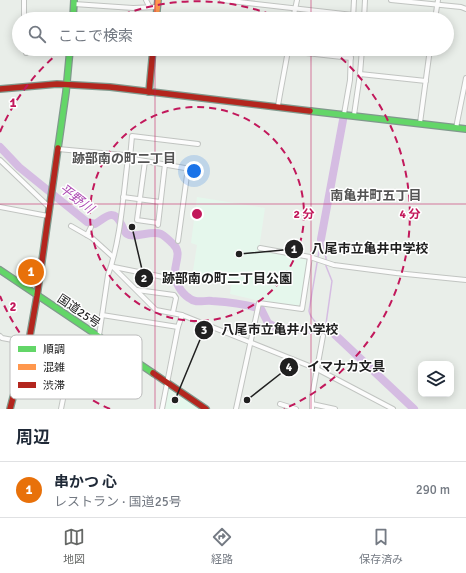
<!DOCTYPE html>
<html lang="ja">
<head>
<meta charset="utf-8">
<style>
  body { margin:0; font-family:Signika,"Noto Sans JP",sans-serif; background:#f2f2f3; color:#1f2937 }
  .controls { position:absolute; right:12px; bottom:12px; display:grid; overflow:hidden; border-radius:8px; box-shadow:0 2px 10px #0003 }
  .controls button { width:36px; height:36px; display:grid; place-items:center; padding:0; border:0; border-bottom:1px solid #e0e1e3; background:#fff; color:#1f2937; font:20px sans-serif }
  .you { position:absolute; left:194px; top:171px; width:14px; height:14px; margin:-10px; border:3px solid #fff; border-radius:50%; background:#1a73e8; box-shadow:0 0 0 6px #1a73e833 }
  .badge { display:grid; place-items:center; width:26px; height:26px; border-radius:50%; background:#666866; color:#fff; font-size:13px; font-weight:700 }
  .pin { position:absolute; translate:-50% -50%; border:2px solid #fff; box-shadow:0 1px 4px #0006 }
  .list { margin:0; padding:0; list-style:none }
  h2 { display:flex; justify-content:space-between; align-items:center; height:52px; margin:0; padding:0 16px; font-size:17px }
  h2 small { font-size:13px; font-weight:400; color:#747a83 }
  .list li { display:grid; grid-template-columns:26px 1fr auto; gap:12px; align-items:center; box-sizing:border-box; height:56px; padding:0 16px; border-top:1px solid #e0e1e3 }
  .list b { display:block; font-size:15px; white-space:nowrap }
  .list p { margin:0; font-size:13px; white-space:nowrap; color:#747a83 }
  .list em { font-size:13px; font-style:normal; color:#747a83 }
  .icon { flex:none; width:22px; height:22px; fill:none; stroke:currentColor; stroke-width:2; stroke-linecap:round; stroke-linejoin:round }
  .map { position:relative; flex:none; width:466px; height:409px; overflow:hidden }
  .search { position:absolute; background:#fff; box-shadow:0 2px 10px #0003; left:12px; right:12px; top:12px; height:44px; display:flex; align-items:center; gap:10px; box-sizing:border-box; padding:0 14px; border-radius:22px; color:#747a83; font-size:15px }
  .sheet { height:108px; background:#fff }
  nav { display:flex; justify-content:space-around; align-items:center; box-sizing:border-box; height:56px; border-top:1px solid #e0e1e3; background:#fff; font-size:11px; color:#747a83 }
  nav a { display:grid; justify-items:center; gap:2px }
  nav .on { color:#666866 }
  .map>svg:first-child { display:block }
</style>
</head>
<body>
<div class="map">
<svg width="466" height="409" viewBox="0 0 466 409">
  <rect width="100%" height="100%" fill="#e9eee9"/>
  <g fill="#e5f7ec">
    <polygon points="197,197 265,208 259,249 306,258 309,261 301,305 298,306 256,300 230,294 232,282 192,277 197,245 191,243"/>
    <polygon points="168,387 200,409 163,409"/>
  </g>
  <g fill="none" stroke-linecap="round" stroke-linejoin="round">
    <g stroke="#d5bce2" stroke-width="1.5">
      <path d="M 321,239 L 309,311 C 310,319 318,323 322,330"/>
      <polyline points="322,240 326,258 326,266 332,281 325,331"/>
    </g>
    <g stroke="#d5bce2" stroke-width="8">
      <path d="M 0,147 L 19,167 L 87,222 L 95,224 C 106,217 114,208 121,224 C 123,227 124,232 127,234 C 134,239 151,230 161,234 C 165,236 170,241 173,244 C 182,252 175,262 175,272 C 174,281 181,293 189,298 C 196,304 204,300 212,301 C 228,302 246,304 261,309 L 268,323 L 277,328 L 331,331 L 414,409"/>
      <polyline points="321,239 343,120"/>
    </g>
    <defs>
      <g id="street">
        <polyline points="24,0 24,19"/>
        <polyline points="146,0 149,6"/>
        <polyline points="222,0 353,15"/>
        <polyline points="391,0 461,7 466,9"/>
        <polyline points="74,4 133,8 157,7"/>
        <polyline points="293,19 297,0"/>
        <polyline points="353,19 354,0"/>
        <polyline points="364,19 365,0"/>
        <polyline points="435,19 438,0"/>
        <polyline points="25,49 26,53"/>
        <polyline points="270,49 351,58"/>
        <polyline points="360,74 426,81"/>
        <path d="M 278,106 C 281,87 285,69 288,50"/>
        <polyline points="344,114 350,80 351,49"/>
        <polyline points="354,115 360,74 362,49"/>
        <polyline points="420,123 430,49"/>
        <polyline points="456,128 466,78"/>
        <polyline points="58,149 124,155 128,158 196,170"/>
        <polyline points="130,158 132,136 198,144"/>
        <polyline points="0,160 49,207"/>
        <polyline points="145,161 137,220 158,223"/>
        <polyline points="123,197 160,202"/>
        <polyline points="0,207 48,216"/>
        <polyline points="158,225 165,164"/>
        <polyline points="71,226 92,238 113,257"/>
        <polyline points="87,235 91,227"/>
        <polyline points="178,241 188,168"/>
        <polyline points="260,248 310,257 334,265 396,273 466,280"/>
        <polyline points="112,266 156,310 182,315 317,369 393,409"/>
        <polyline points="114,267 173,279"/>
        <polyline points="137,290 174,295 176,298 173,312"/>
        <polyline points="102,315 178,327"/>
        <polyline points="0,336 2,338 29,343"/>
        <path d="M 99,336 L 108,275 C 121,239 123,196 128,158"/>
        <polyline points="19,377 65,389 61,409"/>
        <polyline points="280,404 296,409"/>
        <polyline points="312,404 335,409"/>
        <polyline points="162,409 178,327 182,315"/>
        <polyline points="236,409 259,303 302,309 310,257"/>
        <polyline points="312,409 312,396 323,336"/>
      </g>
      <g id="fast">
        <polyline points="73,19 74,0"/>
        <polyline points="310,111 466,129"/>
        <polyline points="58,148 66,92 70,49"/>
        <polyline points="0,270 153,373"/>
      </g>
      <polyline id="slow" points="156,19 158,0"/>
      <g id="jam">
        <polyline points="0,89 57,84 110,87 310,111"/>
        <polyline points="149,92 153,49"/>
        <polyline points="153,373 206,409"/>
        <polyline points="10,409 16,386 24,369 37,296 58,148"/>
      </g>
    </defs>
    <use href="#street" stroke="#c1c4c1" stroke-width="6"/>
    <use href="#fast" stroke="#80998d" stroke-width="8"/>
    <use href="#slow" stroke="#80998d" stroke-width="8"/>
    <use href="#jam" stroke="#80998d" stroke-width="8"/>
    <use href="#street" stroke="#fcfcfc" stroke-width="4"/>
    <use href="#fast" stroke="#63d668" stroke-width="5.5"/>
    <use href="#slow" stroke="#ff974d" stroke-width="5.5"/>
    <use href="#jam" stroke="#b3261e" stroke-width="5.5"/>
  </g>
  <path fill="none" stroke="#c2185b" stroke-width="1" stroke-opacity="0.55" d="M 155,0 L 155,19M 311,0 L 311,19M 155,49 L 155,409M 311,49 L 311,409M 0,204 L 466,204"/>
  <g fill="none" stroke="#c2185b" stroke-width="2" stroke-dasharray="7 5">
    <circle cx="197" cy="214" r="107"/>
    <path d="M110 409A213 213 0 0 1 0 296M0 132A213 213 0 0 1 62 50M112 19A213 213 0 0 1 282 19M332 50A213 213 0 0 1 284 409"/>
  </g>
  <g text-anchor="middle" stroke-width="3" stroke-linejoin="round" paint-order="stroke">
    <g font-size="12" fill="#202020" stroke="#fff">
      <text transform="translate(79 311) rotate(34)" y="4">国道25号</text>
    </g>
    <g font-size="13" font-weight="bold" fill="#535353" stroke="#fff">
      <text x="124" y="163">跡部南の町二丁目</text>
      <text x="376" y="200">南亀井町五丁目</text>
    </g>
    <g font-size="13" font-style="italic" fill="#ac49b2" stroke="#fff">
      <text transform="translate(77 198) rotate(37)" y="5">平野川</text>
    </g>
  </g>
  <rect x="10" y="335" width="132" height="64" rx="6" fill="#fff" stroke="#bcbcbc" stroke-width="1"/>
  <rect x="18" y="346" width="18" height="6" fill="#63d668"/>
  <rect x="18" y="364" width="18" height="6" fill="#ff974d"/>
  <rect x="18" y="382" width="18" height="6" fill="#b3261e"/>
  <g font-size="11" fill="#202020">
    <text x="43" y="353">順調</text>
    <text x="43" y="371">混雑</text>
    <text x="43" y="389">渋滞</text>
  </g>
  <g font-size="13" text-anchor="middle" font-weight="bold" fill="#c2185b" stroke="#fff" stroke-width="3" stroke-linejoin="round" paint-order="stroke">
    <text x="13" y="107">1</text>
    <text x="13" y="311">2</text>
  </g>
  <circle cx="197" cy="214" r="6" fill="#c2185b" stroke="#fff" stroke-width="2"/>
  <g font-size="12" text-anchor="middle" font-weight="bold" fill="#c2185b" stroke="#fff" stroke-width="3" stroke-linejoin="round" paint-order="stroke">
    <text x="304" y="218">2 分</text>
    <text x="410" y="218">4 分</text>
  </g>
  <path fill="none" stroke="#202020" stroke-width="1.5" d="M239 254L294 249M132 227L144 278M175 400L204 330M247 400L289 367"/>
  <g fill="#202020" stroke="#fff" stroke-width="1.5">
    <circle cx="239" cy="254" r="4"/>
    <circle cx="132" cy="227" r="4"/>
    <circle cx="175" cy="400" r="4"/>
    <circle cx="247" cy="400" r="4"/>
    <circle cx="294" cy="249" r="10"/>
    <circle cx="144" cy="278" r="10"/>
    <circle cx="204" cy="330" r="10"/>
    <circle cx="289" cy="367" r="10"/>
  </g>
  <g font-size="12" text-anchor="middle" font-weight="bold" fill="#fff">
    <text x="294" y="253">1</text>
    <text x="144" y="282">2</text>
    <text x="204" y="334">3</text>
    <text x="289" y="371">4</text>
  </g>
  <g font-size="13" text-anchor="middle" font-weight="bold" fill="#202020" stroke="#fff" stroke-width="3" stroke-linejoin="round" paint-order="stroke">
    <text x="370" y="253">八尾市立亀井中学校</text>
    <text x="227" y="283">跡部南の町二丁目公園</text>
    <text x="280" y="334">八尾市立亀井小学校</text>
    <text x="346" y="371">イマナカ文具</text>
  </g>
</svg>
<div class="controls">
<button><svg class="icon" aria-label="layers" viewBox="0 0 24 24"><path d="M12 4l9 5-9 5-9-5zM3 14l9 5 9-5"/></svg></button>
</div>
<div class="you"></div>
<div class="pin badge" style="left:31px;top:272px;background:#e8710a">1</div>
<div class="search"><svg class="icon" aria-label="search" viewBox="0 0 24 24"><circle cx="10" cy="10" r="6"/><path d="M15 15l6 6"/></svg>ここで検索</div>
</div>
<section class="sheet">
<h2>周辺<small></small></h2>
<ul class="list">
<li><span class="badge" style="background:#e8710a">1</span><div><b>串かつ 心</b><p>レストラン · 国道25号</p></div><em>290 m</em></li>
</ul>
</section>
<nav>
<a class="on"><svg class="icon" aria-label="map" viewBox="0 0 24 24"><path d="M3 6l6-2 6 2 6-2v14l-6 2-6-2-6 2zM9 4v14M15 6v14"/></svg>地図</a>
<a><svg class="icon" aria-label="directions" viewBox="0 0 24 24"><path d="M12 3l9 9-9 9-9-9zM9 14v-3h6M13 9l2 2-2 2"/></svg>経路</a>
<a><svg class="icon" aria-label="saved" viewBox="0 0 24 24"><path d="M7 4h10v16l-5-4-5 4z"/></svg>保存済み</a>
</nav>
</body>
</html>
